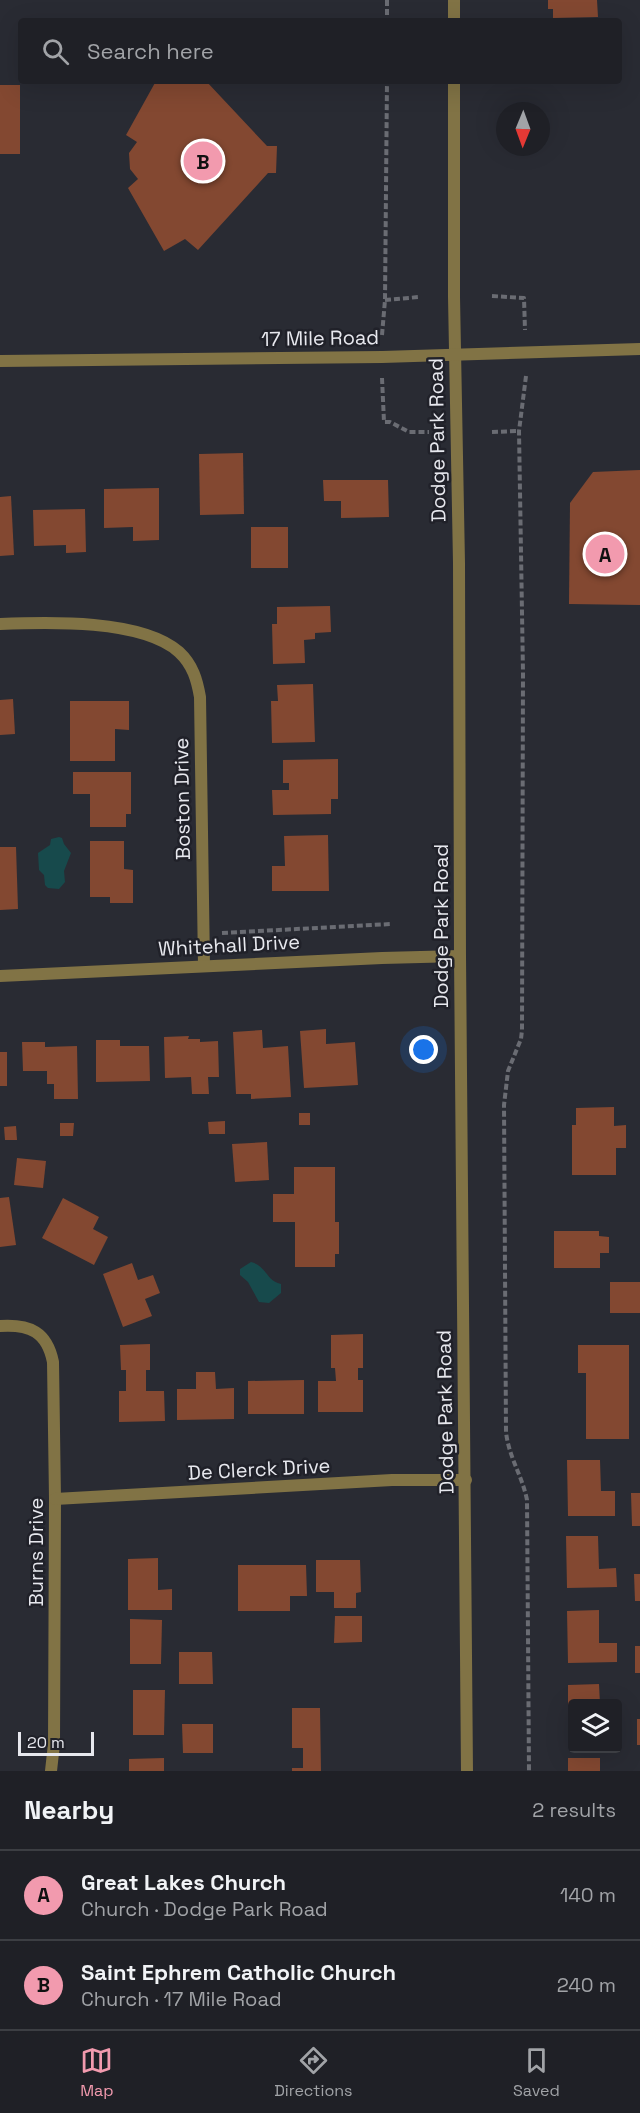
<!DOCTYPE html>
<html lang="en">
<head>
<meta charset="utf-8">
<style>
  body { margin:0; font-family:"Space Grotesk",sans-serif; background:#27282e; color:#f1f3f6 }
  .controls { position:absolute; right:18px; bottom:18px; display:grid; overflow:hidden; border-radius:6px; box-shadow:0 6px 24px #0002 }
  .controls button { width:54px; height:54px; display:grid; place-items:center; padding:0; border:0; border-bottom:2px solid #3c3e43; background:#1f2026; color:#f1f3f6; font:30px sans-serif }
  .compass { position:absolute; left:496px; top:102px; width:54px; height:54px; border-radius:50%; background:#1f2026; box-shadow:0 6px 24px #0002; rotate:181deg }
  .scale { position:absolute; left:18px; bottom:15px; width:76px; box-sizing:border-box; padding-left:6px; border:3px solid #e7e8ee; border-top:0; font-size:16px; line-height:21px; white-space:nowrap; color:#e7e8ee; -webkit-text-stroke:4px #202129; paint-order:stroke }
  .you { position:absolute; left:424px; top:1050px; width:21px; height:21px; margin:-15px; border:4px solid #fff; border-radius:50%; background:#1a73e8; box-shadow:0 0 0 9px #1a73e833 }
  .badge { display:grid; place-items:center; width:39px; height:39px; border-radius:50%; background:#f29aae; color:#111; font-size:20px; font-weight:700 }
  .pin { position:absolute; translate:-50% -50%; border:3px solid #fff; box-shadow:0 2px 6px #0006 }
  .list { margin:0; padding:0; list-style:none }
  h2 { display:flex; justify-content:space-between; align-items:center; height:78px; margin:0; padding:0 24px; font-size:26px }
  h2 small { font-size:20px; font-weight:400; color:#a1a3a7 }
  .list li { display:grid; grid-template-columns:39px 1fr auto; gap:18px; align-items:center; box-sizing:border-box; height:90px; padding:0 24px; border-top:2px solid #3c3e43 }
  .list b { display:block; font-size:22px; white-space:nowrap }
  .list p { margin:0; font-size:20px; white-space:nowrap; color:#a1a3a7 }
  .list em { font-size:20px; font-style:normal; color:#a1a3a7 }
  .icon { flex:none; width:33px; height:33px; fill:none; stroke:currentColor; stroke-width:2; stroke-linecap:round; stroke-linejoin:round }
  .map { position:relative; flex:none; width:640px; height:1771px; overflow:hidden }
  .search { position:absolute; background:#1f2026; box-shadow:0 6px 24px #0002; left:18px; right:18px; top:18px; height:66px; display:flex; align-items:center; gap:15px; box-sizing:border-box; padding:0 21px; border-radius:6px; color:#a1a3a7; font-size:22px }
  .sheet { height:258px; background:#1f2026 }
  nav { display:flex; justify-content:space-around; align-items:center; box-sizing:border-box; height:84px; border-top:2px solid #3c3e43; background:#1f2026; font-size:16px; color:#a1a3a7 }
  nav a { display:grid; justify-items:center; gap:3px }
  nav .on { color:#f29aae }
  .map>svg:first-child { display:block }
</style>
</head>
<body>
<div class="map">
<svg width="640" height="1771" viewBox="0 0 640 1771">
  <rect width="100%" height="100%" fill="#292b33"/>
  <g fill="#174a4c">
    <polygon points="59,837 62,838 64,844 71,853 64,871 65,882 59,889 48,888 45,885 44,875 39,870 38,853 50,845 51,839"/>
    <path d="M 251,1262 C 267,1266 266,1281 281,1284 L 281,1293 L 269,1303 L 259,1302 L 248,1282 L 240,1275 L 240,1269 Z"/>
  </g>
  <g fill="#834831">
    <polygon points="548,0 597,0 598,17 553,18 553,9 548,9"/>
    <polygon points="156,81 178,81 183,84 185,81 206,81 267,146 277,146 276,173 268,173 198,250 185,239 164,251 128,188 138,179 130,169 129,153 137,142 126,135"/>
    <rect x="0" y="85" width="20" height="69"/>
    <polygon points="243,453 244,514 200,515 199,454"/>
    <polygon points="640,470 640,605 569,604 570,503 593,472"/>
    <polygon points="323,480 388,480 389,517 341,518 341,501 324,501"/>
    <polygon points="159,488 159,540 133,541 133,527 104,528 104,489"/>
    <polygon points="11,496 14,555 0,556 0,497"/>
    <polygon points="85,509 86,552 66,553 66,545 34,546 33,510"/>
    <rect x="251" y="527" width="37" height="41"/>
    <polygon points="330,606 331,632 315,633 315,639 304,640 305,663 273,664 272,624 277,624 277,607"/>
    <polygon points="313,684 315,742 272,743 271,701 278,701 277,685"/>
    <polygon points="13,699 15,734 0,735 0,700"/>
    <polygon points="70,701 129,701 129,730 115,729 115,761 70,761"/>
    <polygon points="338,759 338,799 331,799 331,814 273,815 272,790 289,790 289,783 283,783 283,760"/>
    <polygon points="73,772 131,772 131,814 126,814 126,827 90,827 90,794 73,794"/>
    <polygon points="328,835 329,891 272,891 272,866 285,866 284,836"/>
    <polygon points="90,841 124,841 124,869 133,870 133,903 110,903 110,897 90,897"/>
    <polygon points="0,847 16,847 18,909 0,910"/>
    <polygon points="326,1029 326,1044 355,1042 358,1085 304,1088 300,1031"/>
    <polygon points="262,1030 263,1048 288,1046 291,1097 251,1099 251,1094 236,1094 233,1032"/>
    <polygon points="189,1036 188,1039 200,1039 200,1042 218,1041 219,1077 208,1077 209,1094 192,1094 191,1077 165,1078 164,1037"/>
    <polygon points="96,1040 120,1040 120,1046 149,1046 150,1081 96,1082"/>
    <polygon points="22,1042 45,1042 45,1047 77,1046 78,1099 54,1099 54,1084 47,1084 47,1071 23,1071"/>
    <rect x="0" y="1052" width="7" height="34"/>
    <polygon points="614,1107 614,1126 626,1125 626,1148 616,1148 616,1175 572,1175 572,1125 576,1125 576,1108"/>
    <rect x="299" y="1113" width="11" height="12"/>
    <polygon points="225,1121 225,1134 209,1134 208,1122"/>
    <polygon points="60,1123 74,1123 73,1136 60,1136"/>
    <polygon points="16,1126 17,1140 5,1140 4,1127"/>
    <polygon points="267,1142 269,1180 235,1182 232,1144"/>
    <polygon points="17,1158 46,1161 43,1188 14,1185"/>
    <polygon points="294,1167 335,1167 335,1222 339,1222 339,1254 335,1254 335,1267 295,1267 295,1222 273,1222 273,1194 294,1194"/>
    <polygon points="9,1197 16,1245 0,1247 0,1198"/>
    <polygon points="63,1198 99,1217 93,1229 108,1237 94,1265 42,1238"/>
    <polygon points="554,1231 599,1231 599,1236 609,1237 609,1253 600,1253 600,1268 554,1268"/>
    <polygon points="132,1263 138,1280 153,1275 160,1293 145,1299 152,1316 123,1327 103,1274"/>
    <rect x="610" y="1282" width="30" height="31"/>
    <polygon points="363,1334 363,1368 358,1368 358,1380 363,1380 363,1412 318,1412 318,1381 336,1381 335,1368 331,1368 331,1335"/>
    <polygon points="150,1344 150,1370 146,1370 146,1391 164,1391 165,1421 119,1422 119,1391 126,1391 126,1370 121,1370 120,1345"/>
    <polygon points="578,1345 629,1345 629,1439 586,1439 586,1373 578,1373"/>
    <polygon points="196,1372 215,1372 216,1389 234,1388 234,1419 177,1420 177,1389 196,1389"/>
    <polygon points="304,1380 304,1414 248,1414 248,1381"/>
    <polygon points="567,1460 600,1460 601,1491 615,1491 615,1516 568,1516"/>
    <polygon points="631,1493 640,1493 640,1526 632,1526"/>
    <polygon points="566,1536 598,1536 599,1569 616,1568 617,1587 567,1588"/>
    <polygon points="158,1558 158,1590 172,1589 172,1610 128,1610 128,1559"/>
    <polygon points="316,1560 360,1560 361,1592 356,1593 356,1608 334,1608 334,1592 316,1592"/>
    <polygon points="238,1565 306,1565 307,1596 290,1596 290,1611 238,1611"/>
    <polygon points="634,1574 640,1574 640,1601 635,1601"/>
    <polygon points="599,1610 599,1643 617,1643 617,1662 568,1663 567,1611"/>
    <polygon points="335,1616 362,1616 362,1642 334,1643"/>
    <polygon points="130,1619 162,1620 161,1664 130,1664"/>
    <rect x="635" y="1646" width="5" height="27"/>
    <polygon points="179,1652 212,1652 213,1684 179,1684"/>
    <polygon points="599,1684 600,1704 572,1704 572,1736 568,1736 568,1685"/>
    <polygon points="133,1690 165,1690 164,1735 133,1735"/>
    <polygon points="292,1708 320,1708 321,1771 292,1771 292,1768 303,1768 303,1748 292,1748"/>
    <rect x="637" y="1719" width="3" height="26"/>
    <polygon points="182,1724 213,1724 213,1753 183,1753"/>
    <polygon points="164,1758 164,1771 129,1771 129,1759"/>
    <rect x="568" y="1758" width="32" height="13"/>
  </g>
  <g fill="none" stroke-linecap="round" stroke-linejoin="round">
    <g stroke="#6a6c73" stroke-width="4" stroke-dasharray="6 3" stroke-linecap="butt">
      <polyline points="387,0 387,21"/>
      <polyline points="492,296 524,298 525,330"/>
      <polyline points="385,300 419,297"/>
      <polyline points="382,335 385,300 387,81"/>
      <path d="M 526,376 L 519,431 L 523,673 L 522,1030 L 521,1039 L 508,1071 L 504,1105 L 506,1432 C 509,1458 522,1475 527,1500 L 529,1771"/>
      <polyline points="382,378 384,422 390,422 409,432 429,432"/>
      <polyline points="492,432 519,431"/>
      <polyline points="222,933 391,924"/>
    </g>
    <g stroke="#817345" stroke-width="12">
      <path d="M 0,624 C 48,622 142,619 179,652 C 193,665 197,680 200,697 L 204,966"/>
      <polyline points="0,976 382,958 460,956"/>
      <path d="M 0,1326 C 30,1324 47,1332 53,1362 L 55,1499 L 54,1744 L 51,1771"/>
      <polyline points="55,1499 392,1480 466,1480"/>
    </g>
    <g stroke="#817345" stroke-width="12">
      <polyline points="454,0 454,21"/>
      <polyline points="454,81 454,297 459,563 460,956 467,1771"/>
      <polyline points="0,361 382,357 640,349"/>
    </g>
  </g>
  <g text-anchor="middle" stroke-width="5" stroke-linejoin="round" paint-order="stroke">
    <g font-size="20" fill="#e7e8ee" stroke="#202129">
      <text transform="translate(320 338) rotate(-1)" y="7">17 Mile Road</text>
      <text transform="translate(437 440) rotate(-91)" y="7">Dodge Park Road</text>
      <text transform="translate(182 799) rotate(-91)" y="7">Boston Drive</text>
      <text transform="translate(441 926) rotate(-90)" y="7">Dodge Park Road</text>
      <text transform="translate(229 945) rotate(-3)" y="7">Whitehall Drive</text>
      <text transform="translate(445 1412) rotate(-91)" y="7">Dodge Park Road</text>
      <text transform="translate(259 1469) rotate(-3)" y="7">De Clerck Drive</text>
      <text transform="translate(36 1552) rotate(-90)" y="7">Burns Drive</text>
    </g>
  </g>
</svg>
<div class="controls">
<button><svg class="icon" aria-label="layers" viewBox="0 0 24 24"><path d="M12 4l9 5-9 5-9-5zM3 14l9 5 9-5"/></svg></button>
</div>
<svg class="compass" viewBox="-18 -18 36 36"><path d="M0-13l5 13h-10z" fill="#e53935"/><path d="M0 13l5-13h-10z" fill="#a1a3a7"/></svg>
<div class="scale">20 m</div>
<div class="you"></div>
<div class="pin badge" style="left:605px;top:554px">A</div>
<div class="pin badge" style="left:203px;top:161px">B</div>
<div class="search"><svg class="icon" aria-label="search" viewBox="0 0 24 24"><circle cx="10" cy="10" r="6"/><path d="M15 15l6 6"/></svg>Search here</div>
</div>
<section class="sheet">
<h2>Nearby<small>2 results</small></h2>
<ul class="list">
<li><span class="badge">A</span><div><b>Great Lakes Church</b><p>Church · Dodge Park Road</p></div><em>140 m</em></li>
<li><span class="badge">B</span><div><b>Saint Ephrem Catholic Church</b><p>Church · 17 Mile Road</p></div><em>240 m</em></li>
</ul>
</section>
<nav>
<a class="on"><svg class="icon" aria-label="map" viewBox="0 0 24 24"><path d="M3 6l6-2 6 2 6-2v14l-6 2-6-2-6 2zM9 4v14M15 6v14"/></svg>Map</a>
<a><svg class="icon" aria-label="directions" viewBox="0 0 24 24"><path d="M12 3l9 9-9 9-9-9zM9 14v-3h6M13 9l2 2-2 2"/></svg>Directions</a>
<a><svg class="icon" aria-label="saved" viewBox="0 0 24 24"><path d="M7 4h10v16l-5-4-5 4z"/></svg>Saved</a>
</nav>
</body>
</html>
